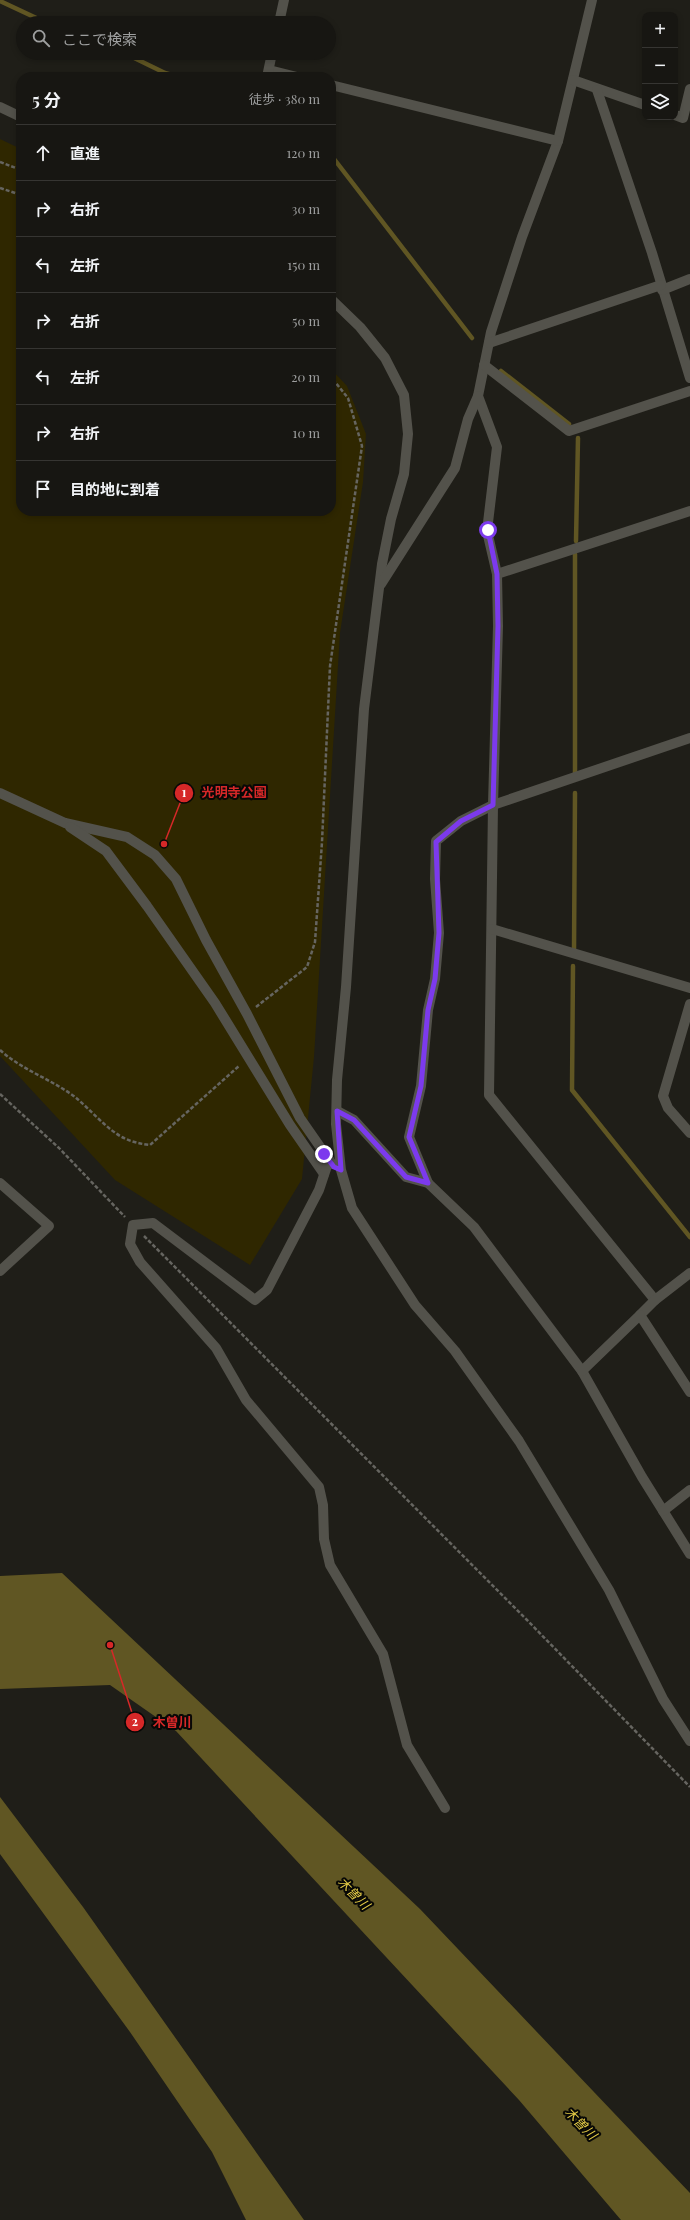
<!DOCTYPE html>
<html lang="ja">
<head>
<meta charset="utf-8">
<style>
  body { margin:0; font-family:"Playfair Display","Noto Sans JP",serif; background:#242320; color:#f1f3f6 }
  .controls { position:absolute; right:12px; top:12px; display:grid; overflow:hidden; border-radius:8px; box-shadow:0 2px 6px #0003 }
  .controls button { width:36px; height:36px; display:grid; place-items:center; padding:0; border:0; border-bottom:1px solid #363532; background:#171612; color:#f1f3f6; font:20px sans-serif }
  .stop { position:absolute; width:12px; height:12px; margin:-9px; border:3px solid #7c3aed; border-radius:50%; background:#fff }
  .stop.end { background:#7c3aed; border-color:#fff; box-shadow:0 1px 4px #0008 }
  .list { margin:0; padding:0; list-style:none }
  h2 { display:flex; justify-content:space-between; align-items:center; height:52px; margin:0; padding:0 16px; font-size:17px }
  h2 small { font-size:13px; font-weight:400; color:#9e9f9f }
  .list li { display:grid; grid-template-columns:26px 1fr auto; gap:12px; align-items:center; box-sizing:border-box; height:56px; padding:0 16px; border-top:1px solid #363532 }
  .list b { display:block; font-size:15px; white-space:nowrap }
  .list em { font-size:13px; font-style:normal; color:#9e9f9f }
  .icon { flex:none; width:22px; height:22px; fill:none; stroke:currentColor; stroke-width:2; stroke-linecap:round; stroke-linejoin:round }
  .map { position:relative; flex:none; width:690px; height:2220px; overflow:hidden }
  .search { position:absolute; background:#171612; box-shadow:0 2px 6px #0003; left:16px; top:16px; width:320px; height:44px; display:flex; align-items:center; gap:10px; box-sizing:border-box; padding:0 14px; border-radius:22px; color:#9e9f9f; font-size:15px }
  .panel { position:absolute; background:#171612; box-shadow:0 2px 6px #0003; left:16px; top:72px; width:320px; height:444px; border-radius:16px }
  .map>svg:first-child { display:block }
</style>
</head>
<body>
<div class="map">
<svg width="690" height="2220" viewBox="0 0 690 2220">
  <rect width="100%" height="100%" fill="#1f1e18"/>
  <polygon fill="#2f2700" points="0,139 21,149 21,511 331,511 331,369 347,386 366,434 363,482 340,633 314,1057 302,1179 250,1265 115,1180 0,1056"/>
  <g fill="#605623">
    <polygon points="62,1573 420,1909 690,2193 690,2220 621,2220 519,2100 176,1731 110,1685 0,1689 0,1576"/>
    <polygon points="0,1797 83,1907 304,2220 246,2220 212,2152 130,2032 0,1854"/>
  </g>
  <g fill="none" stroke-linecap="round" stroke-linejoin="round">
    <g stroke="#605623" stroke-width="4.5">
      <polyline points="0,1 47,23"/>
      <polyline points="124,53 165,73 179,77"/>
      <polyline points="331,155 472,338"/>
      <polyline points="501,371 569,424"/>
      <polyline points="576,541 578,438"/>
      <polyline points="575,776 575,554"/>
      <polyline points="574,951 575,793"/>
      <polyline points="573,966 572,1090 690,1237"/>
    </g>
    <g stroke="#666560" stroke-width="2.5" stroke-dasharray="4 2" stroke-linecap="butt">
      <polyline points="0,162 21,170"/>
      <polyline points="0,188 21,195"/>
      <polyline points="256,1007 307,967 315,942 322,842 330,666 362,446 348,398 331,377"/>
      <path d="M 0,1050 C 22,1070 51,1079 75,1097 C 90,1109 107,1130 124,1138 C 132,1142 141,1144 150,1145 L 239,1066"/>
      <polyline points="0,1094 59,1148 125,1217"/>
      <polyline points="144,1236 526,1619 690,1787"/>
    </g>
    <g stroke="#53524b" stroke-width="10">
      <polyline points="592,0 558,141 522,237 491,332 478,396 497,447 487,531 497,574 498,626 493,805 489,1095 655,1300"/>
      <polyline points="279,23 284,0"/>
      <polyline points="269,70 297,77"/>
      <polyline points="267,77 272,53"/>
      <polyline points="573,80 645,105"/>
      <polyline points="331,85 558,141"/>
      <polyline points="597,90 652,253 690,378"/>
      <polyline points="0,107 21,117"/>
      <polyline points="675,115 683,118 690,89"/>
      <polyline points="662,290 690,279"/>
      <polyline points="331,299 360,327 385,358 404,395 408,434 404,474 391,519 382,564 364,709 346,987 337,1080 336,1124 341,1170 352,1208 415,1305 455,1351 519,1441 609,1590 663,1699 690,1741"/>
      <polyline points="489,343 661,285"/>
      <polyline points="484,365 569,431 690,391"/>
      <polyline points="497,574 690,511"/>
      <polyline points="381,584 455,468 468,419 478,396"/>
      <polyline points="0,793 65,823 127,837 155,855 176,879 206,940 247,1014 300,1118 332,1164"/>
      <polyline points="70,827 106,851 147,906 215,1003 290,1125 324,1174"/>
      <polyline points="492,929 690,988"/>
      <polyline points="690,1004 663,1096 668,1108 690,1133"/>
      <polyline points="337,1111 354,1120 406,1177 428,1183 474,1227 582,1371 642,1477 690,1554"/>
      <polyline points="329,1160 319,1190 267,1290 255,1300 153,1223 133,1225 130,1244 140,1262 216,1348 246,1400 319,1487 323,1505 324,1539 330,1565 383,1654 407,1745 445,1808"/>
      <polyline points="0,1183 49,1226 0,1271"/>
      <polyline points="428,1183 409,1137 421,1086 428,1010 435,979 439,933 435,879 436,841 461,821 493,805 690,738"/>
      <polyline points="690,1273 655,1300 640,1315 690,1392"/>
      <polyline points="582,1371 640,1315"/>
      <polyline points="663,1511 690,1490"/>
    </g>
  </g>
  <g fill="none" stroke-linecap="round" stroke-linejoin="round">
    <polyline stroke="#7c3aed" stroke-width="5" points="324,1154 334,1167 341,1170 337,1111 354,1120 406,1177 428,1183 409,1137 421,1086 428,1010 435,979 439,933 436,842 461,821 493,805 498,626 497,574 488,530"/>
  </g>
  <g text-anchor="middle" stroke-width="4" stroke-linejoin="round" paint-order="stroke">
    <g font-size="13" font-style="italic" fill="#e4cb46" stroke="#080806">
      <text transform="translate(354 1893) rotate(45)" y="5">木曽川</text>
      <text transform="translate(581 2123) rotate(45)" y="5">木曽川</text>
    </g>
  </g>
  <path fill="none" stroke="#d62828" stroke-width="1.5" d="M164 844L184 793M110 1645L135 1722"/>
  <g fill="#d62828" stroke="#080806" stroke-width="1.5">
    <circle cx="164" cy="844" r="4"/>
    <circle cx="110" cy="1645" r="4"/>
    <circle cx="184" cy="793" r="10"/>
    <circle cx="135" cy="1722" r="10"/>
  </g>
  <g font-size="12" text-anchor="middle" font-weight="bold" fill="#fff">
    <text x="184" y="797">1</text>
    <text x="135" y="1726">2</text>
  </g>
  <g font-size="13" text-anchor="middle" font-weight="bold" fill="#d62828" stroke="#080806" stroke-width="4" stroke-linejoin="round" paint-order="stroke">
    <text x="234" y="797">光明寺公園</text>
    <text x="172" y="1727">木曽川</text>
  </g>
</svg>
<div class="controls">
<button>+</button>
<button>−</button>
<button><svg class="icon" aria-label="layers" viewBox="0 0 24 24"><path d="M12 4l9 5-9 5-9-5zM3 14l9 5 9-5"/></svg></button>
</div>
<div class="stop" style="left:488px;top:530px"></div>
<div class="stop end" style="left:324px;top:1154px"></div>
<div class="search"><svg class="icon" aria-label="search" viewBox="0 0 24 24"><circle cx="10" cy="10" r="6"/><path d="M15 15l6 6"/></svg>ここで検索</div>
<section class="panel">
<h2>5 分<small>徒歩 · 380 m</small></h2>
<ul class="list">
<li><svg class="icon" aria-label="ahead" viewBox="0 0 24 24"><path d="M12 20V5M6 11l6-6 6 6"/></svg><div><b>直進</b></div><em>120 m</em></li>
<li><svg class="icon" aria-label="right" viewBox="0 0 24 24"><path d="M7 20v-9h11M14 6l5 5-5 5"/></svg><div><b>右折</b></div><em>30 m</em></li>
<li><svg class="icon" aria-label="left" viewBox="0 0 24 24"><path d="M17 20v-9H6M10 6l-5 5 5 5"/></svg><div><b>左折</b></div><em>150 m</em></li>
<li><svg class="icon" aria-label="right" viewBox="0 0 24 24"><path d="M7 20v-9h11M14 6l5 5-5 5"/></svg><div><b>右折</b></div><em>50 m</em></li>
<li><svg class="icon" aria-label="left" viewBox="0 0 24 24"><path d="M17 20v-9H6M10 6l-5 5 5 5"/></svg><div><b>左折</b></div><em>20 m</em></li>
<li><svg class="icon" aria-label="right" viewBox="0 0 24 24"><path d="M7 20v-9h11M14 6l5 5-5 5"/></svg><div><b>右折</b></div><em>10 m</em></li>
<li><svg class="icon" aria-label="arrive" viewBox="0 0 24 24"><path d="M6 21V4h12l-3 4 3 4H6"/></svg><div><b>目的地に到着</b></div></li>
</ul>
</section>
</div>
</body>
</html>
